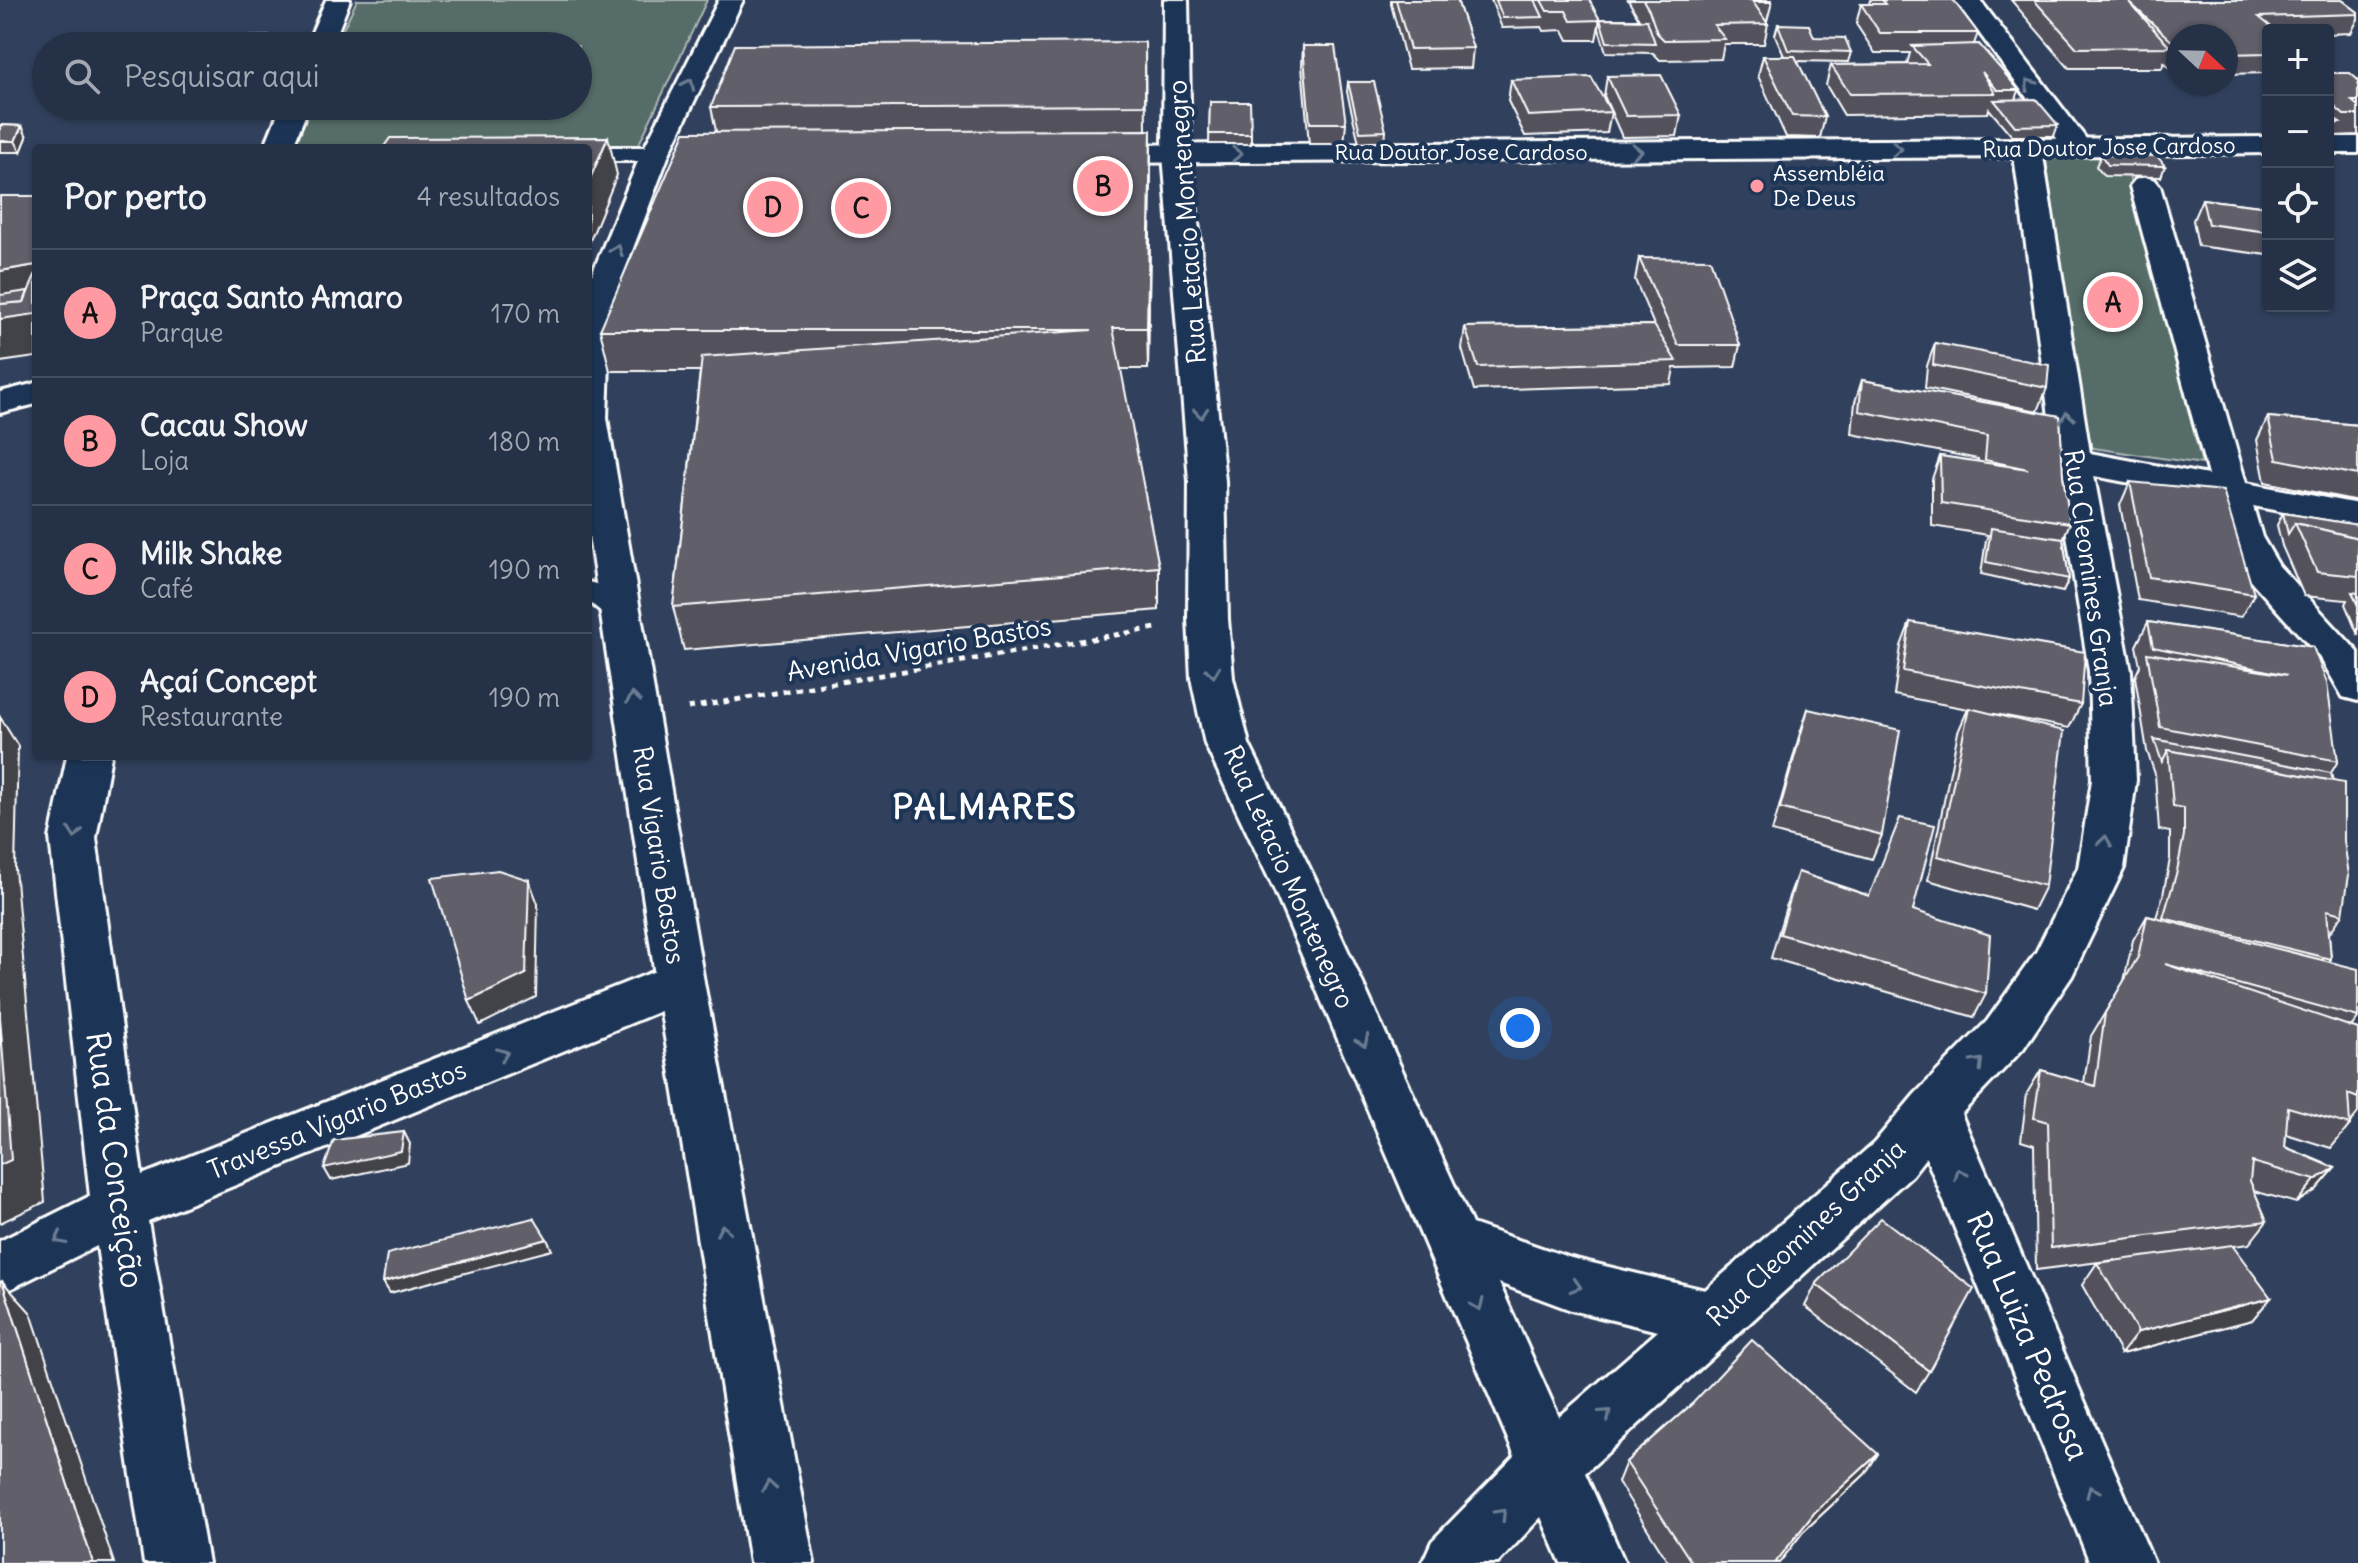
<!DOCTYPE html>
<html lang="pt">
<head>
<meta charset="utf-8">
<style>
  body { margin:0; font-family:Delius,sans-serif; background:#313d51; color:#f1f3f6 }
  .controls { position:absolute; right:24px; top:24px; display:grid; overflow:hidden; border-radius:8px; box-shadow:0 2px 6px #0004 }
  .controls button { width:72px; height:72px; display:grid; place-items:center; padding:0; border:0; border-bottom:2px solid #424c5f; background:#253146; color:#f1f3f6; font:40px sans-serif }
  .compass { position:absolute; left:2166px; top:24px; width:72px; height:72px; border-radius:50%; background:#253146; box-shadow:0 2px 6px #0004; rotate:112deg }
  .you { position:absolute; left:1520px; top:1028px; width:28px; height:28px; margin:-20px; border:6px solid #fff; border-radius:50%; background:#1a73e8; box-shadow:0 0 0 12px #1a73e833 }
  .badge { display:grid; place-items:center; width:52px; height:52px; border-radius:50%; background:#ff9aa2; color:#111; font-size:26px; font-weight:700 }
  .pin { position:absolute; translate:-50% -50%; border:4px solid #fff; box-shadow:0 2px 8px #0006 }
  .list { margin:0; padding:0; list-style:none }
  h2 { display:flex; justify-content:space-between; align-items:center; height:104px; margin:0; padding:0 32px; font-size:34px }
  h2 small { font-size:26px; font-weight:400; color:#a3a9b3 }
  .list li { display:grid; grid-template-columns:52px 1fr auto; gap:24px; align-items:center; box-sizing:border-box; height:128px; padding:0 32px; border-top:2px solid #424c5f }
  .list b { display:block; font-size:30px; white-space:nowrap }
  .list p { margin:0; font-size:26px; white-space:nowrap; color:#a3a9b3 }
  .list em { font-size:26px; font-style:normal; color:#a3a9b3 }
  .icon { flex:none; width:44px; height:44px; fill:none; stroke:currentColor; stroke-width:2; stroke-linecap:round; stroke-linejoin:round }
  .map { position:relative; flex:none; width:2358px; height:1563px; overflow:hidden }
  .search { position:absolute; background:#253146; box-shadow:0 2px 6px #0004; left:32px; top:32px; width:560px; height:88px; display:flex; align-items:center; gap:20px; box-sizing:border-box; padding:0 28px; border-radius:44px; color:#a3a9b3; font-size:30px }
  .panel { position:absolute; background:#253146; box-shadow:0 2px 6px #0004; left:32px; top:144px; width:560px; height:616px; border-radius:8px }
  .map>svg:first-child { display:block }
</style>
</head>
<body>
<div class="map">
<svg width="2358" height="1563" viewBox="0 0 2358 1563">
  <rect width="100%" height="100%" fill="#31415d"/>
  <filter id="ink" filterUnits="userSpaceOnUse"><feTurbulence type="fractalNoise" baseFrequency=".0125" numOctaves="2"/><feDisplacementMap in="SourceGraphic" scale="16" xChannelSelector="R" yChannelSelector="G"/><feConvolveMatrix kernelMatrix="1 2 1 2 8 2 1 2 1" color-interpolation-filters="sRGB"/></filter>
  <g filter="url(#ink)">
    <g fill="#576c67" stroke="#abb6b3" stroke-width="2">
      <polygon points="357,0 707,0 638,146 288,148 307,106 578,106 578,46 335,46"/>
      <polygon points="2045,154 2124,156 2202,464 2087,447"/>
    </g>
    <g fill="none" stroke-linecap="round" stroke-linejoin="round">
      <defs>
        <polygon id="service" points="588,582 596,584 629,611 633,616 629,621 613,621 588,601"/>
        <polygon id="pedestrian" points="588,147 655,147 664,149 667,154 664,159 655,161 588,161 588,148 582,148"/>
        <g id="minor">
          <polygon points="326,0 350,0 332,46 306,46"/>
          <path d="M 1164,0 L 1188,0 L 1191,154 L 1225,481 L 1228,619 L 1233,678 L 1249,744 L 1319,887 L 1472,1224 L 1571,1258 L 1705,1290 L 1874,1143 L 1915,1094 L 1987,1021 L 2036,952 L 2078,868 L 2092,780 L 2089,671 L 2055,461 L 2013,148 L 2017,142 L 2027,139 L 2268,137 L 2268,153 L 2043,156 L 2090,453 L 2208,475 L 2130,186 L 2135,180 L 2145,177 L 2155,180 L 2160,186 L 2246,483 L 2358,504 L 2358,526 L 2253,506 L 2262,537 L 2279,566 L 2358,652 L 2358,701 L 2343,697 L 2321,659 L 2244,573 L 2224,537 L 2214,499 L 2094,476 L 2131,671 L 2136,780 L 2124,868 L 2072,976 L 2023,1049 L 1961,1114 L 2154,1563 L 2090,1563 L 1926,1157 L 1912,1175 L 1585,1473 L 1625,1563 L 1561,1563 L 1541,1517 L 1498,1563 L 1422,1563 L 1432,1541 L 1515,1456 L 1273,887 L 1205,744 L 1191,678 L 1188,619 L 1189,481 L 1163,154 ZM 1499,1283 L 1571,1310 L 1658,1331 L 1559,1417 Z"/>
          <polygon points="281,106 309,106 292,148 264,148"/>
          <rect x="2328" y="137" width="30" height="16"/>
          <polygon points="36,383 36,404 0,413 0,392"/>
          <polygon points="67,756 111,756 96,838 142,1175 663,968 680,963 697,968 704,982 697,996 148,1221 208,1563 144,1563 97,1246 0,1294 0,1241 90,1196 50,838"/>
        </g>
        <g id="tertiary">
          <polygon points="1955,0 1980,0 2087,140 2091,146 2087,152 2077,154 2067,152"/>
          <polygon points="2027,139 2037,142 2041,148 2037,154 2027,157 1093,163 1083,160 1079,154 1083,148 1093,145"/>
        </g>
        <polygon id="secondary" points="719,0 743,0 669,154 611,306 607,418 704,982 814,1563 750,1563 656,982 588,529 588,284 641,154"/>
      </defs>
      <use href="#service" stroke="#fff" stroke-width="6"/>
      <use href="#pedestrian" stroke="#fff" stroke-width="6"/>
      <use href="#minor" stroke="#fff" stroke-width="6"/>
      <use href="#tertiary" stroke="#fff" stroke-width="6"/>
      <use href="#secondary" stroke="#fff" stroke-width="6"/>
      <polyline stroke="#fff" stroke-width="5" stroke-dasharray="6 6" stroke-linecap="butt" points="688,708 1156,628"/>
      <use href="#service" fill="#1d3557" fill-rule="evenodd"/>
      <use href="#pedestrian" fill="#1d3557" fill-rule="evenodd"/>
      <use href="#minor" fill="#1d3557" fill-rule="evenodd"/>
      <use href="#tertiary" fill="#1d3557" fill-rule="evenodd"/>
      <use href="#secondary" fill="#1d3557" fill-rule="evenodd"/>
    </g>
    <g fill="#53515b" stroke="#fff" stroke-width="2">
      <polygon points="1391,0 1457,0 1473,48 1471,68 1408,69 1391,4"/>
      <polygon points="1491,0 1589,0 1600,20 1596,40 1568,40 1563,30 1544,31 1542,27 1502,28"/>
      <polygon points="1628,0 1771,0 1772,2 1767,21 1766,21 1768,24 1764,44 1724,44 1721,59 1660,60 1653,53 1606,52 1599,29 1600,19 1639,19"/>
      <polygon points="1870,0 1953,0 1978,33 1974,44 2019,90 2016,100 2058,125 2054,136 2012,136 1989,109 1988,113 1844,115 1826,85 1831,65 1907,64 1910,53 1875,53 1856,24 1861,4 1869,4"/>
      <polygon points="2011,0 2342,0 2358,12 2358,19 2351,33 2328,34 2328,30 2268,30 2268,73 2226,74 2226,36 2178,36 2178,75 2164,62 2162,68 2069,68"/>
      <polygon points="1778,24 1851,52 1848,62 1797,61 1825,117 1820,138 1786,137 1758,76 1763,56 1784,56 1775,35"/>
      <polygon points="1145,42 1146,130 1151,130 1151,167 1148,369 1120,369 1159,567 1159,610 684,650 673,607 700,371 610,371 600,330 716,131 711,107"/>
      <polygon points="1303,46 1346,123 1344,144 1309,144 1302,66"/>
      <polygon points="2328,73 2358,80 2358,135 2334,136 2333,134 2328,135"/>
      <polygon points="1607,76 1681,115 1677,136 1622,137 1604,96"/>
      <polygon points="1511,80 1611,112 1607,133 1525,136 1508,101"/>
      <polygon points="1348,82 1386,131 1385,141 1359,143 1347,92"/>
      <polygon points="2268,85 2268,98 2264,93"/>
      <polygon points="1210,102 1251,134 1251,144 1209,144"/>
      <polygon points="0,125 22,126 27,137 21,152 0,152"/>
      <polygon points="2101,155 2165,166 2161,177 2104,176 2096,166"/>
      <polygon points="2202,199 2268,207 2268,255 2198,246 2193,220"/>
      <polygon points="1639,258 1740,345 1735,367 1674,368 1671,384 1474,390 1462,349 1465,327 1654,325 1635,280"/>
      <polygon points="1935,343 2047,388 2038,411 1925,388 1927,366"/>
      <polygon points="1862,380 2060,416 2063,476 2070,523 2063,539 2069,579 2063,592 1981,574 1986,540 1988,535 1932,526 1932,479 1940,456 1978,462 1978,459 1852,434 1855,402"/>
      <polygon points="2268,417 2358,425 2358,501 2265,482 2257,440"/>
      <polygon points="2130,482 2254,594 2241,617 2138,600 2120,505"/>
      <polygon points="2283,513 2358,525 2358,635 2345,604 2347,600 2304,596 2282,546 2277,525"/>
      <polygon points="1910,622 2081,704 2069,728 1995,714 2045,886 2033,910 1928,880 1958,732 1968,709 1894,695 1901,646"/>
      <polygon points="2148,622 2313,647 2338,761 2331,773 2343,914 2329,934 2331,959 2329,962 2358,1018 2351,1027 2358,1029 2358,1113 2350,1123 2350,1125 2331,1148 2286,1134 2285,1147 2335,1168 2316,1190 2296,1203 2254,1191 2267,1221 2249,1244 2233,1246 2252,1320 2121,1354 2082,1285 2097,1263 2115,1260 2036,1270 2034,1145 2021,1141 2027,1093 2041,1070 2084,1083 2091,1036 2124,981 2133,940 2147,916 2156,918 2163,895 2170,859 2170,832 2159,830 2155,774 2147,751 2135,677 2140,666 2136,646"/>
      <polygon points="1808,709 1882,835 1872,859 1772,832 1800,733"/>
      <polygon points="1798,872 1913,910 1986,994 1974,1017 1771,958 1789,896"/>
      <polygon points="1816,1284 1929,1371 1916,1392 1805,1306"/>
      <polygon points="1692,1404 1865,1474 1803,1532 1779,1563 1669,1563 1618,1482 1626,1462"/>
    </g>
    <g fill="#43424a" stroke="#fff" stroke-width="2">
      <polygon points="280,36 283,46 272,46"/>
      <polygon points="22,126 27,137 21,152 15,141"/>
      <polygon points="1151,130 1151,167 1148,369 1147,328"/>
      <polygon points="608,137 617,175 590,241 588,234 588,183"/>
      <polygon points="36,265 36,357 0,362 0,271"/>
      <polygon points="0,717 18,746 15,869 45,1202 0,1223"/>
      <polygon points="529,880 538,904 536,997 480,1025 469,1001"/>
      <polygon points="404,1132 410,1144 408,1163 331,1180 324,1168"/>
      <polygon points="2335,1168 2316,1190 2296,1203 2315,1180"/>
      <polygon points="547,1239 552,1250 390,1293 383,1282"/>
      <polygon points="2,1281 31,1313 114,1563 93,1563"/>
      <polygon points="2271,1298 2252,1320 2121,1354 2138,1332"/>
      <polygon points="1878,1454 1865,1474 1803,1532 1779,1563 1775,1563 1815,1512"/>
    </g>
    <g fill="#605e6a" stroke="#fff" stroke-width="2">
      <polygon points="1396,0 1457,0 1473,48 1410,49"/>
      <polygon points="1496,0 1535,0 1543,17 1503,18"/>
      <polygon points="1541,0 1589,0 1600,20 1571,21 1566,11 1547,11"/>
      <polygon points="1643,0 1771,0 1772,2 1753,2 1768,24 1714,25 1725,39 1664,40 1657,33 1649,10"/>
      <polygon points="1882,0 1953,0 1978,33 1880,33 1861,4 1885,4"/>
      <polygon points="2034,0 2342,0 2358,12 2358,14 2259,17 2275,30 2268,30 2268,53 2226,54 2226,36 2178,36 2178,47 2129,2 2170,47 2077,48"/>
      <polygon points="1600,19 1647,20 1655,43 1607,42"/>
      <polygon points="1778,24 1809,25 1814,37 1845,38 1851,52 1788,50"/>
      <polygon points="280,36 272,46 105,46 110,40"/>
      <polygon points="1145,42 1145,105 711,107 735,45"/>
      <polygon points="1979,44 2019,90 1997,90 1982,72 1995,93 1850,94 1831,65 1928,64 1912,46"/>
      <polygon points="1303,46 1335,46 1346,123 1310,123"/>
      <polygon points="1763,56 1795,56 1825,117 1792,116"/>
      <polygon points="2328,73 2350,73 2358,80 2358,101 2352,101 2358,106 2358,115 2344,115 2328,101"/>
      <polygon points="1661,75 1681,115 1626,116 1607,76"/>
      <polygon points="1591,77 1611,112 1528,116 1511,80"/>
      <polygon points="1348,82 1374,82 1386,131 1360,132"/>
      <polygon points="2036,99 2058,125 2015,126 1994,100"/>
      <polygon points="1210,102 1250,102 1251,134 1209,134"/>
      <polygon points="2328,115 2340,123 2328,124"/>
      <polygon points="0,125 22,126 15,141 0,141"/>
      <polygon points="1151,130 1147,328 1113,328 1159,567 673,607 702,357 1092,330 600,330 685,132"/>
      <polygon points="608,137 588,183 588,148 383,148 390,138"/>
      <polygon points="2101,155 2157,156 2165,166 2108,165"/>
      <polygon points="0,196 36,196 36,265 0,271"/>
      <polygon points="2202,199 2268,207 2268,232 2208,224"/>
      <polygon points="1639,258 1710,259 1740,345 1678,345"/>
      <polygon points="36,273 36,314 0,319 0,304 24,302"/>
      <polygon points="28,291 24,302 0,304 0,295"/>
      <polygon points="1654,325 1676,361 1478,367 1465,327"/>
      <polygon points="1935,343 2049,365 2047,388 1933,365"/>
      <polygon points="1862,380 2060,416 2063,476 2070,523 1941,503 1940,456 2028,469 1985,460 1987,436 1859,411"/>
      <polygon points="2268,417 2358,425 2358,475 2277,459"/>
      <polygon points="2130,482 2223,491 2254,594 2149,577"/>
      <polygon points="2283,513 2358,525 2358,538 2295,523 2288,534"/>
      <polygon points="2295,523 2358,538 2358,576 2317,572"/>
      <polygon points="1991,528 2063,539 2069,579 1986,562"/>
      <polygon points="2352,592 2358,593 2358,606"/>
      <polygon points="1910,622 2085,652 2081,704 1903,671"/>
      <polygon points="2148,622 2313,647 2327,683 2338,761 2160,727 2147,653 2287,675 2153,647"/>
      <polygon points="1969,708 2064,731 2045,886 1938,856"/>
      <polygon points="1808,709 1900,730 1882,835 1780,808"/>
      <polygon points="2154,739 2331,773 2333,781 2168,750 2162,762"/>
      <polygon points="2168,750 2344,783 2344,841 2349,875 2343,914 2327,910 2331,959 2163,918 2177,871 2184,835 2184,808 2173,806"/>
      <polygon points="1900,818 1935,825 1913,910 1990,935 1986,994 1780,934 1798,872 1869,896"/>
      <polygon points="498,870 529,880 526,974 469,1001 432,878"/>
      <polygon points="2147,916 2358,969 2358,1017 2165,964 2358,1029 2358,1098 2348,1094 2350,1125 2288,1107 2285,1147 2335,1168 2315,1180 2252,1162 2250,1181 2267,1221 2051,1248 2048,1122 2034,1118 2041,1070 2095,1086 2105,1013 2138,957"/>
      <polygon points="0,1017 11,1160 0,1165"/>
      <polygon points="404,1132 401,1151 324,1168 334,1140"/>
      <polygon points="534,1218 547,1239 383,1282 387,1254"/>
      <polygon points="1881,1218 1974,1289 1929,1371 1816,1284"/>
      <polygon points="2232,1245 2271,1298 2138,1332 2097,1263"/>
      <polygon points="2,1281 93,1563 0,1563 0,1282"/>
      <polygon points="1752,1340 1878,1454 1815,1512 1775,1563 1692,1563 1626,1462 1692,1404"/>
    </g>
    <defs><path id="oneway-chevron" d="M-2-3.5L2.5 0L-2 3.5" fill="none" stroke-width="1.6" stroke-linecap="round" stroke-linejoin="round" transform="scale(2)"/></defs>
    <g stroke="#6c7c92">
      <use href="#oneway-chevron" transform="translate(689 84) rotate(-64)"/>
      <use href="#oneway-chevron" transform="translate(2030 84) rotate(-127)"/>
      <use href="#oneway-chevron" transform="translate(1897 149) rotate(-1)"/>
      <use href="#oneway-chevron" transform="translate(1637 151)"/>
      <use href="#oneway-chevron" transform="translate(1237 154)"/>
      <use href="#oneway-chevron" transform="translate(617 250) rotate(-69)"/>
      <use href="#oneway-chevron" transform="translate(1201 413) rotate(85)"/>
      <use href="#oneway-chevron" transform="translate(2067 417) rotate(-98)"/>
      <use href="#oneway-chevron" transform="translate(1213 672) rotate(83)"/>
      <use href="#oneway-chevron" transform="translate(633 698) rotate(-99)"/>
      <use href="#oneway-chevron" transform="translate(75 833) rotate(95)"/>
      <use href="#oneway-chevron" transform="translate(2105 841) rotate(-82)"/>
      <use href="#oneway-chevron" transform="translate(1363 1041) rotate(66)"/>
      <use href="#oneway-chevron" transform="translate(503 1054) rotate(-22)"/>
      <use href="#oneway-chevron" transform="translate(1978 1063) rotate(-46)"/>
      <use href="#oneway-chevron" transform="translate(1960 1174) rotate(-113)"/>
      <use href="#oneway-chevron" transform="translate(723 1230) rotate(-100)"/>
      <use href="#oneway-chevron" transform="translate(60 1239) rotate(153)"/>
      <use href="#oneway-chevron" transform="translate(1576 1286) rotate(17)"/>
      <use href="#oneway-chevron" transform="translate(1478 1305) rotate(67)"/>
      <use href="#oneway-chevron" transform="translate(1606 1414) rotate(-42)"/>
      <use href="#oneway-chevron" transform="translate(769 1486) rotate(-100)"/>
      <use href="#oneway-chevron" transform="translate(2092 1491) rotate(-113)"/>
      <use href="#oneway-chevron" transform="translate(1501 1514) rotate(-46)"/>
    </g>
  </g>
  <circle fill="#ff9aa2" stroke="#1d3557" stroke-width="3" cx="1757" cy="186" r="8"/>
  <g text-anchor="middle" stroke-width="8" stroke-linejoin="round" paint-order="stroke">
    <g font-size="22" fill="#fff" stroke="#1d3557">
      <text transform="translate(2109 147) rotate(-1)" y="8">Rua Doutor Jose Cardoso</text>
      <text x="1461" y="160">Rua Doutor Jose Cardoso</text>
    </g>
    <g font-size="22" fill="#fff" stroke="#1d3557" text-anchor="start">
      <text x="1773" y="181">Assembléia<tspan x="1773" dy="25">De Deus</tspan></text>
    </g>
    <g font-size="26" fill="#fff" stroke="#1d3557">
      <text transform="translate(1187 222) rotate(-94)" y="9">Rua Letacio Montenegro</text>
      <text transform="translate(2091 578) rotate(82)" y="9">Rua Cleomines Granja</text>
      <text transform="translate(919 649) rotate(-10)" y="9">Avenida Vigario Bastos</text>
      <text transform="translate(659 855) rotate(81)" y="9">Rua Vigario Bastos</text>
      <text transform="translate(1289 877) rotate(66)" y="9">Rua Letacio Montenegro</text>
      <text transform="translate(337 1120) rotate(-22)" y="9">Travessa Vigario Bastos</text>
      <text transform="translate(1806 1233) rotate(-43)" y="9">Rua Cleomines Granja</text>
    </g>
    <g font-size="32" fill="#fff" stroke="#1d3557">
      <text transform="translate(115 1160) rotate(82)" y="11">Rua da Conceição</text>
      <text transform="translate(2028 1336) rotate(67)" y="11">Rua Luiza Pedrosa</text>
    </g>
    <g font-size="34" font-weight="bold" letter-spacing="2" fill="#fff" stroke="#1d3557">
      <text x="985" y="819">PALMARES</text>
    </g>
  </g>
</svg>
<div class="controls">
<button>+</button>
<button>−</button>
<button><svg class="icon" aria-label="locate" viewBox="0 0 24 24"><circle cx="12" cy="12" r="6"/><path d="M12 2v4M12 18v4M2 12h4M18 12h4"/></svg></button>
<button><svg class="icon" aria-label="layers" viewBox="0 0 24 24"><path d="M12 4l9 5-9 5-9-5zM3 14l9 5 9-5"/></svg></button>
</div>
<svg class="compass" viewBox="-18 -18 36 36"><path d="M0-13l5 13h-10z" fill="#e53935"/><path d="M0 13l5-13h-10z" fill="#a3a9b3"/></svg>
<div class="you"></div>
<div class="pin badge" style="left:2113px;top:302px">A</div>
<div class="pin badge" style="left:1103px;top:186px">B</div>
<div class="pin badge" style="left:861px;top:208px">C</div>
<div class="pin badge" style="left:773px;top:207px">D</div>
<div class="search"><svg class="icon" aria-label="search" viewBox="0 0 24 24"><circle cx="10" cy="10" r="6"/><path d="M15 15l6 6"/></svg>Pesquisar aqui</div>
<section class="panel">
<h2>Por perto<small>4 resultados</small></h2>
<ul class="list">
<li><span class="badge">A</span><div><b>Praça Santo Amaro</b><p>Parque</p></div><em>170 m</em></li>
<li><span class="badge">B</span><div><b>Cacau Show</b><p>Loja</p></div><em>180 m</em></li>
<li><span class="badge">C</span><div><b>Milk Shake</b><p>Café</p></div><em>190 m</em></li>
<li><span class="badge">D</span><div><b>Açaí Concept</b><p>Restaurante</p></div><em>190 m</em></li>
</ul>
</section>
</div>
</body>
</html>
